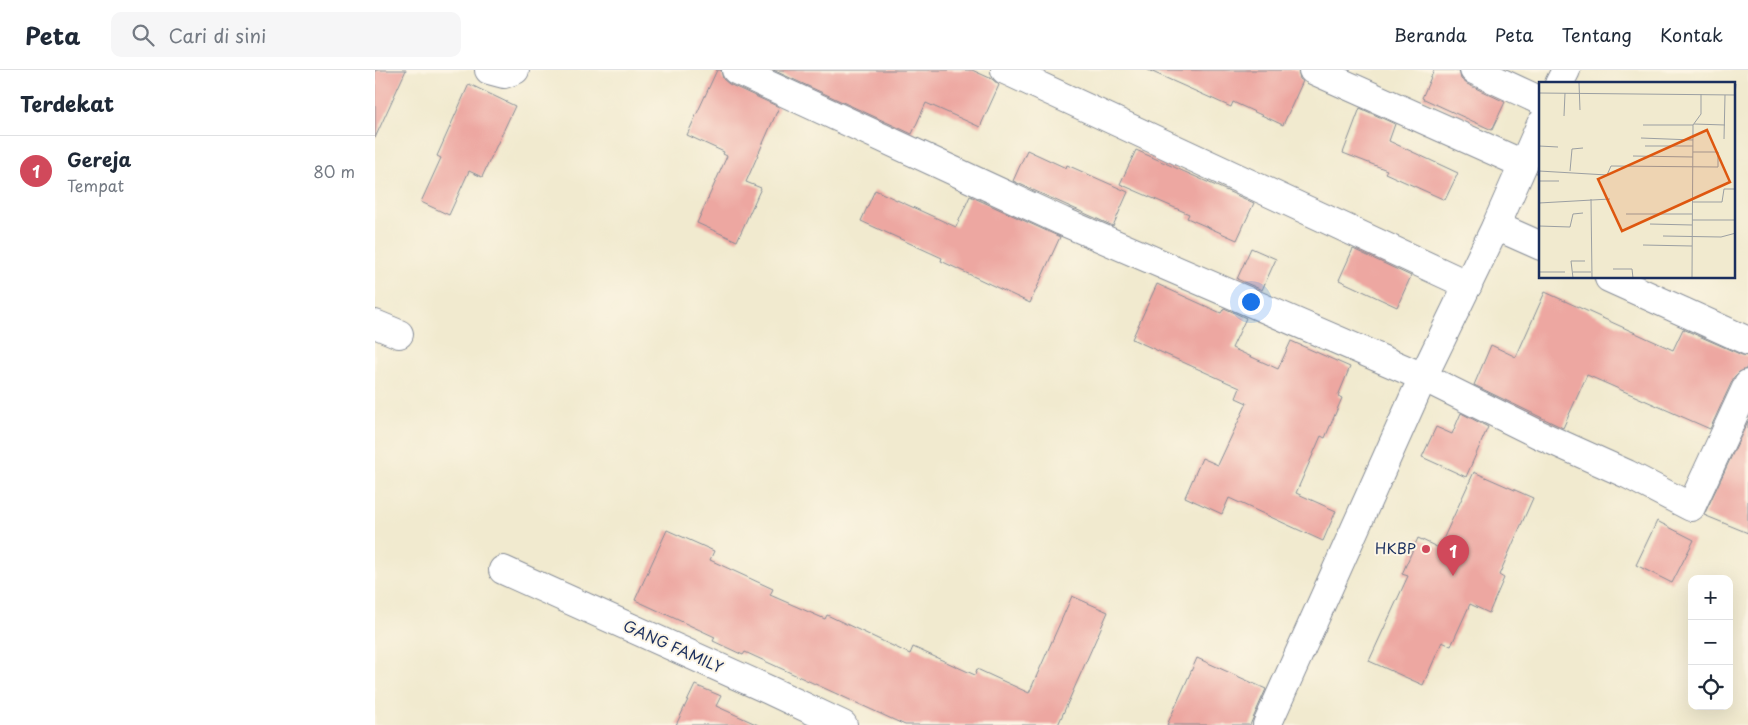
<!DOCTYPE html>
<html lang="id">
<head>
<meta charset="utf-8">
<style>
  body { margin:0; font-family:"Playpen Sans",sans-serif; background:#f6f6f7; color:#1f2937 }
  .controls { position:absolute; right:15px; bottom:15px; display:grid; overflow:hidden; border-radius:10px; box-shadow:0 5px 20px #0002 }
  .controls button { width:45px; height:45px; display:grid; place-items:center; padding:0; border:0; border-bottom:1px solid #e0e1e3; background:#fff; color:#1f2937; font:25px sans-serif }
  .you { position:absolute; left:875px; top:231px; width:18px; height:18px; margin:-12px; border:4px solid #fff; border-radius:50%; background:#1a73e8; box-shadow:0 0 0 8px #1a73e833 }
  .badge { display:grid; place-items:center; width:32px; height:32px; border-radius:50%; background:#d1495b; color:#fff; font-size:16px; font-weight:700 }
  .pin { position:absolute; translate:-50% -41px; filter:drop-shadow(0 1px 2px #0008) }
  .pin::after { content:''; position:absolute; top:26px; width:18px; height:15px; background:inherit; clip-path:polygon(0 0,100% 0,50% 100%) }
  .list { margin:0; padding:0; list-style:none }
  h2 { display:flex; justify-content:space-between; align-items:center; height:65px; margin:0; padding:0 20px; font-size:21px }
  h2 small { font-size:16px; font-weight:400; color:#747a83 }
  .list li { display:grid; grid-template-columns:32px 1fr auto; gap:15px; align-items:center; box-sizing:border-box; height:70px; padding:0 20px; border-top:1px solid #e0e1e3 }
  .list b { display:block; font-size:19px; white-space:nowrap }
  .list p { margin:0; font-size:16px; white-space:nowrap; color:#747a83 }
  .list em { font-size:16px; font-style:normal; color:#747a83 }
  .icon { flex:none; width:28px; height:28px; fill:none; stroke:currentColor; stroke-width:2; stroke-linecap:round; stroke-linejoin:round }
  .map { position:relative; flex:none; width:1373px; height:655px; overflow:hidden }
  header { display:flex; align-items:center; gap:30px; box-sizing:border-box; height:70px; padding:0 25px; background:#fff; border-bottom:1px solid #e0e1e3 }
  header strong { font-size:24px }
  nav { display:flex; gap:28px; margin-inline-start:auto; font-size:18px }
  .search { width:350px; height:45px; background:#f6f6f7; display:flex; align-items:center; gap:12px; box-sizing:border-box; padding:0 18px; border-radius:10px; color:#747a83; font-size:19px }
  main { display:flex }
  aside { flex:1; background:#fff }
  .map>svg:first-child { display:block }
</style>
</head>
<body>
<header>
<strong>Peta</strong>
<div class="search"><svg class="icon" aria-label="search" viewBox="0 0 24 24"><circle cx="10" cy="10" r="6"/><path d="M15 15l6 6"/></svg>Cari di sini</div>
<nav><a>Beranda</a><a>Peta</a><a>Tentang</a><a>Kontak</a></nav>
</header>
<main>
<aside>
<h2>Terdekat<small></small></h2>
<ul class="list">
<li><span class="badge">1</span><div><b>Gereja</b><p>Tempat</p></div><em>80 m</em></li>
</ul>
</aside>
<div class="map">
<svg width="1373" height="655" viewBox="0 0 1373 655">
  <rect width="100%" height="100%" fill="#fcf5e5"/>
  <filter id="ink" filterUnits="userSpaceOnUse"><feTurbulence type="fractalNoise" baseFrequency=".02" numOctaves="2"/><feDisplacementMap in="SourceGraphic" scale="10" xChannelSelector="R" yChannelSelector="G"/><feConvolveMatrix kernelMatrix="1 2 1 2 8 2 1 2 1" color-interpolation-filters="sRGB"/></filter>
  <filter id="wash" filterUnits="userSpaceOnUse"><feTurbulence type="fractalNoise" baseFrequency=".0096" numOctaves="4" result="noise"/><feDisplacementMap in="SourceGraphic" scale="20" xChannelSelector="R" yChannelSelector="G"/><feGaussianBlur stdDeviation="1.12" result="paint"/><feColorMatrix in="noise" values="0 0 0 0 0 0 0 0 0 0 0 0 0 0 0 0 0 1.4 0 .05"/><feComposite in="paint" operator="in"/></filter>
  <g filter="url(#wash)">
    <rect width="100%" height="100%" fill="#f1eacf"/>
    <g id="blocks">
      <g fill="#eda7a1">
        <polygon points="0,0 31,0 0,68"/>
        <polygon points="342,0 346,0 348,9 354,14 404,37 371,112 386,118 362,171 322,153 352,86 348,84 349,82 312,65"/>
        <polygon points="398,0 597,0 617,9 624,15 605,57 551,33 537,64"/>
        <polygon points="773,0 923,0 925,9 928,11 908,55 858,32 856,37"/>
        <polygon points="1059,0 1084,0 1086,9 1092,14 1130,32 1117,60 1047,28"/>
        <polygon points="94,14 140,36 107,107 94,101 74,145 46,132 66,88 62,86"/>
        <polygon points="985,38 1020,54 1014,71 1083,103 1070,130 1010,103 1012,100 968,83"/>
        <polygon points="652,80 691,98 692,95 753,122 738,156 638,111"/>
        <polygon points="761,80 879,133 862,170 812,148 814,144 745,114"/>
        <polygon points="500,120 581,157 595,126 685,167 655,233 566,191 567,188 486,151"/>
        <polygon points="876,178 901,189 887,220 862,209"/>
        <polygon points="978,179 1036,206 1022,237 964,210"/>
        <polygon points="782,214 846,243 849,238 871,248 857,278 903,299 916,271 975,297 963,326 967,328 950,368 946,366 921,423 961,441 948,471 854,428 847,444 810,427 827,388 843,395 872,333 861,328 865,318 757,269"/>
        <polygon points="1170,222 1298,280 1308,259 1367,285 1373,286 1373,294 1371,299 1364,302 1359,307 1335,359 1212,305 1188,358 1099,315 1116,275 1141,287"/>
        <polygon points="1086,343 1113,357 1091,407 1047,387 1061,357 1077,364"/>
        <polygon points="1373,351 1373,463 1329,445"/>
        <polygon points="1099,402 1158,428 1124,505 1129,508 1114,543 1095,534 1076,576 1067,572 1048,615 994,591 1033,506 1027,504 1043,468 1064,478"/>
        <polygon points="1282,451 1319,470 1297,513 1261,495"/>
        <polygon points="292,460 339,481 335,490 398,519 395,525 450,549 452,545 535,584 538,577 600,605 602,599 654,623 697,526 733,542 683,655 530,655 370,582 368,585 338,571 340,567 260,530"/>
        <polygon points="822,588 891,619 875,655 792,655"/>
        <polygon points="320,615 346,626 341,636 383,655 301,655"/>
      </g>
    </g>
  </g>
  <g filter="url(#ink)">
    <use href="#blocks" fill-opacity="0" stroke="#868c96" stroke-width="1"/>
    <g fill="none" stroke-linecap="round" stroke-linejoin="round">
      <defs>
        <g id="minor">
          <polyline points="114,0 129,4 140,0"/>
          <polyline points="361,0 687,151 1048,307 1163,364 1252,404 1316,437 1373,314"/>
          <polyline points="630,0 1093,215"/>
          <polyline points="938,0 1148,94"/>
          <polyline points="1099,0 1166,31"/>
          <polyline points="1184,14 1191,0"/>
          <polyline points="1121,156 1166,176"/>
          <polyline points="1234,208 1373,271"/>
          <polyline points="0,254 24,264"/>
          <polyline points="128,500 394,620 468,655"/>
          <polyline points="892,655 1048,307 1121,156 1166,54"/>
        </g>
      </defs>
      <use href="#minor" stroke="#868c96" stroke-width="30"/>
      <use href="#minor" stroke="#fff" stroke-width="28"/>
    </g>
  </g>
  <circle fill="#d1495b" stroke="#fcf5e5" stroke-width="2" cx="1051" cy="479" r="5"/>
  <g text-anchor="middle" stroke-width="4" stroke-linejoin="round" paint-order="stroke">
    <g font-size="15" fill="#1b2f5e" stroke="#fcf5e5" text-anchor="end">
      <text x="1041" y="484">HKBP</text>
    </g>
    <g font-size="15" fill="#1b2f5e" stroke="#fcf5e5">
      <text transform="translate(298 577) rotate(24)" y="5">GANG FAMILY</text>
    </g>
  </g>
  <g transform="translate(1164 12)">
    <rect width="196" height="196" fill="#f1eacf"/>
    <path fill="none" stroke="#9b9fa2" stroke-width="1" d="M 40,1 L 41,28M 0,11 L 196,13 L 197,2M 25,34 L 26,11M 155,42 L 186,43M 104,43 L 154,43M 102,56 L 154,58M 185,57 L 186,13M 0,64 L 19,65M 106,64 L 154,64M 94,74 L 154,75M 0,89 L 68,93 L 72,84 L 179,85 L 179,70 L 154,70M 31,89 L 33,67 L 44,66M 0,99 L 20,99M 52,117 L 53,196M 153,120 L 183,120 L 185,107 L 197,107M 0,121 L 71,117M 87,132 L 153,132M 153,138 L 197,138M 111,142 L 153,143M 0,144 L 31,145 L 34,132 L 44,131M 124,154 L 182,155 L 197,151M 104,163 L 153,164M 74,187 L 93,187 L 94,196M 0,190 L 26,190M 34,190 L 52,190M 34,196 L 32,179 L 46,179M 153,196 L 154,43 L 162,32 L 162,12"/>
    <path fill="#de5710" fill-opacity="0.15" stroke="#de5710" stroke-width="2.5" d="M 168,48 L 191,100 L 83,149 L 59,97 Z"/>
    <rect width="196" height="196" fill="none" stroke="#1b2f5e" stroke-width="2.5"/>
  </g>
</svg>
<div class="controls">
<button>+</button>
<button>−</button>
<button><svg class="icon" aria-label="locate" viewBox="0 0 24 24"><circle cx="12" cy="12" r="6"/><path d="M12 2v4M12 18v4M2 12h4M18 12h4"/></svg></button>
</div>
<div class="you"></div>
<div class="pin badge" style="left:1078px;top:506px">1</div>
</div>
</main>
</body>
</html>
